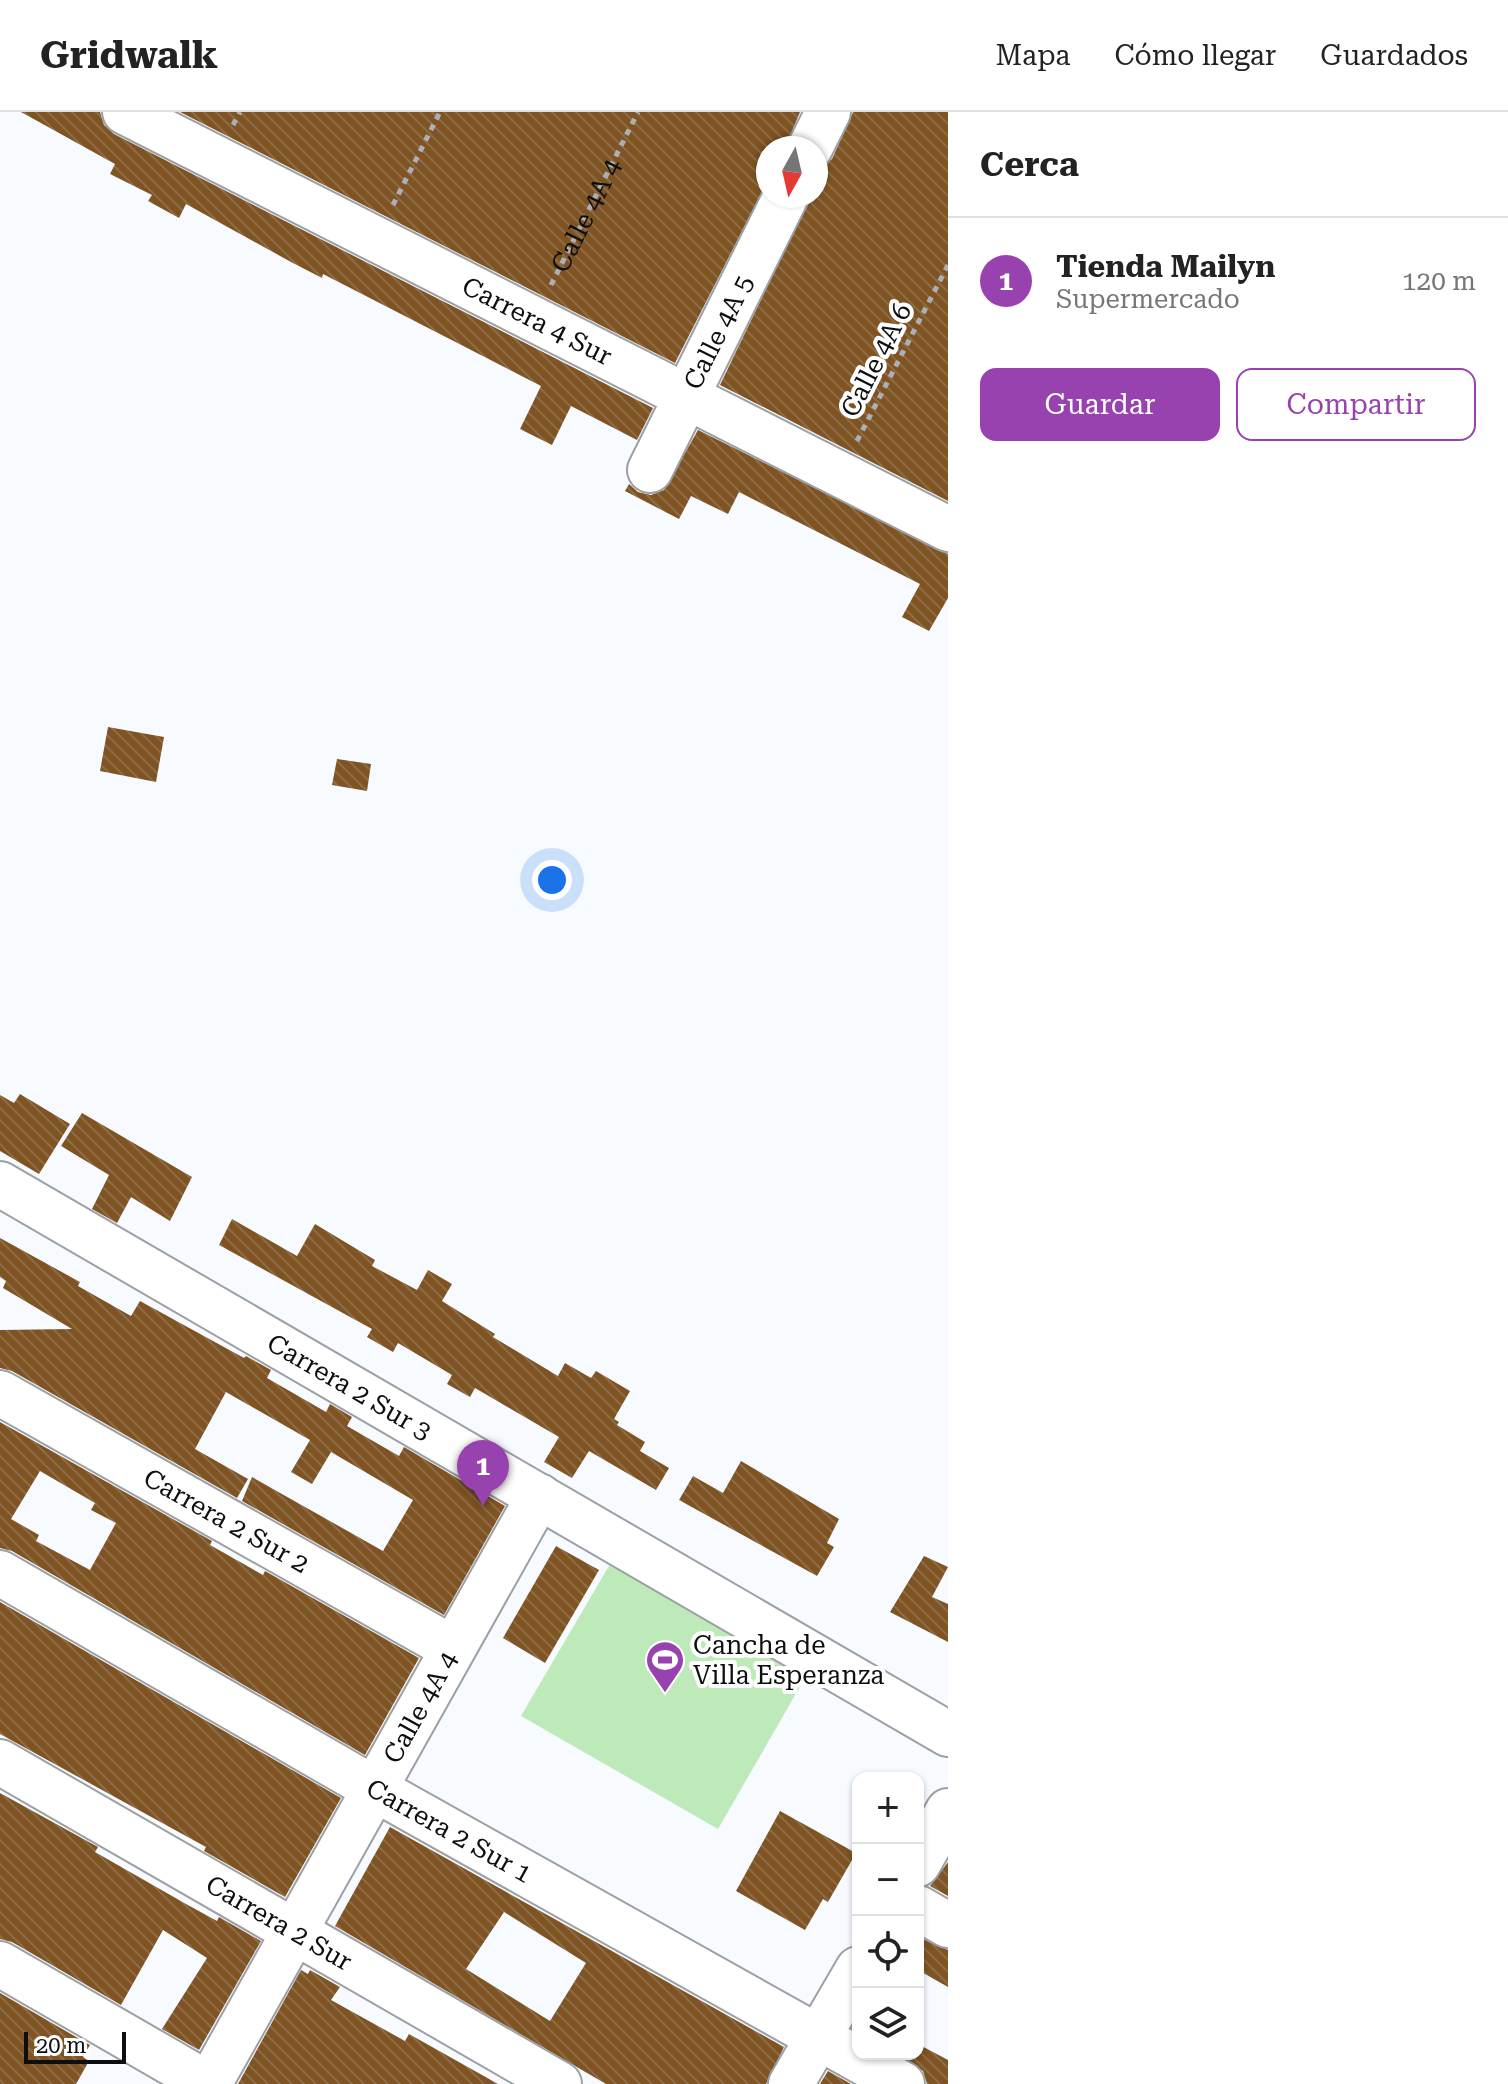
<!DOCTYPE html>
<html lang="es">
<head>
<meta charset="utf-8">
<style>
  body { margin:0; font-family:"Roboto Serif",serif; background:#f2f2f2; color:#222 }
  .controls { position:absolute; right:24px; bottom:24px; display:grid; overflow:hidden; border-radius:16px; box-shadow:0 2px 6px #0004 }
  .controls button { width:72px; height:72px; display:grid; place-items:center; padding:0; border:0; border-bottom:2px solid #e0e0e0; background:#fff; color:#222; font:40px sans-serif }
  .compass { position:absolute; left:756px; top:24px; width:72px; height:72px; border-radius:50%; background:#fff; box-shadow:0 2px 6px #0004; rotate:188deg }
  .scale { position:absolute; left:24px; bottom:20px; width:102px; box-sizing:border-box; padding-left:8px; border:4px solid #0c0e0f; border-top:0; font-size:22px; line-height:28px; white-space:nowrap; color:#0c0e0f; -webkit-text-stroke:6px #fff; paint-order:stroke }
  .you { position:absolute; left:552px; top:768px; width:28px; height:28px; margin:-20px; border:6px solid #fff; border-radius:50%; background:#1a73e8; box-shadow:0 0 0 12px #1a73e833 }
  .badge { display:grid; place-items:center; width:52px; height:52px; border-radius:50%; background:#9842b0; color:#fff; font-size:26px; font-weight:700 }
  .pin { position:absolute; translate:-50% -66px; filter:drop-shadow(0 2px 4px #0008) }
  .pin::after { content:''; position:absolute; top:42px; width:28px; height:24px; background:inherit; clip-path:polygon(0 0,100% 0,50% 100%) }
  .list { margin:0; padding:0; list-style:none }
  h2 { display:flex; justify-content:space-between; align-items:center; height:104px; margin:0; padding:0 32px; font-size:34px }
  h2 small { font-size:26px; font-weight:400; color:#767676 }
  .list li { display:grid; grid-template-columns:52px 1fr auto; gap:24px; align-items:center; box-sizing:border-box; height:128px; padding:0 32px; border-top:2px solid #e0e0e0 }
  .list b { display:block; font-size:30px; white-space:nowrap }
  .list p { margin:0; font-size:26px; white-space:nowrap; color:#767676 }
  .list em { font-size:26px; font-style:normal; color:#767676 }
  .actions { display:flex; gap:16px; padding:24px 32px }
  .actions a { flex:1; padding:18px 0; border:2px solid #9842b0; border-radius:16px; text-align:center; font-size:28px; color:#9842b0 }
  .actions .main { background:#9842b0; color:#fff }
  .icon { flex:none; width:44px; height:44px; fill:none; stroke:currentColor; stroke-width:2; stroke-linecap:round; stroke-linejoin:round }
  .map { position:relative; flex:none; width:948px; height:1972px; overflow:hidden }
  header { display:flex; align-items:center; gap:48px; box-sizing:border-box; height:112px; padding:0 40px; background:#fff; border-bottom:2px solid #e0e0e0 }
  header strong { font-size:38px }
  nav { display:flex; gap:44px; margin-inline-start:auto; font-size:28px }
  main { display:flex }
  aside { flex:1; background:#fff }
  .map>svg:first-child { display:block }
</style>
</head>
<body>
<header>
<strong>Gridwalk</strong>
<nav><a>Mapa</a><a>Cómo llegar</a><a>Guardados</a></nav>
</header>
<main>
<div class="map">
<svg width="948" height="1972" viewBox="0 0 948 1972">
  <defs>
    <pattern id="building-back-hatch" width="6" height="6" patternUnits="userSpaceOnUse" patternTransform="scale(2)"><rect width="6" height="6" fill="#7f5322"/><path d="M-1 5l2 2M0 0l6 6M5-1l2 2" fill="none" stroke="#8d6c47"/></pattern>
  </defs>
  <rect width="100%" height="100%" fill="#f7fbff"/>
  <polygon fill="#bee9b8" points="613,1447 809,1559 718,1717 521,1604"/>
  <g fill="url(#building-back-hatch)" fill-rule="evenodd">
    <polygon points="21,0 100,0 104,13 114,22 653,296 637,328 571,294 552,333 520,317 541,274 323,162 322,166 291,150 186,92 179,106 148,89 152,83 110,62 115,52"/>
    <polygon points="180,0 800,0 785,36 768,36 768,68 675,251"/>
    <polygon points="853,0 948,0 948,389 720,273 811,84 816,84 816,60 832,47"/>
    <polygon points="698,318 948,442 948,486 929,519 902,505 920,472 739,380 728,402 691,384 679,407 625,379 629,372 638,380 651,383 664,378"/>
    <polygon points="108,615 164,625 156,670 100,659"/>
    <polygon points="337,647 371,652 367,679 332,673"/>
    <polygon points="20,982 70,1012 39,1062 0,1039 0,983 14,991"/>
    <polygon points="82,1001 192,1065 170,1109 131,1085 117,1111 92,1097 109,1063 61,1034"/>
    <polygon points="232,1107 297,1144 315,1112 375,1148 372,1154 417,1178 428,1158 452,1172 442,1189 495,1222 493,1225 558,1264 565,1251 591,1266 596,1259 630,1279 614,1307 619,1310 617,1313 645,1330 640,1339 669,1356 656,1378 589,1339 572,1366 544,1350 559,1325 475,1276 470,1285 447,1272 452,1263 398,1231 393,1240 367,1225 372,1217 219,1133"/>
    <polygon points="0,1126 80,1170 78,1174 131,1204 140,1189 244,1246 246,1244 271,1258 267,1266 326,1300 330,1292 352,1305 347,1314 399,1344 404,1335 505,1394 444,1503 242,1389 252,1365 383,1439 413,1388 331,1340 312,1372 291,1360 310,1328 226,1280 195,1337 248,1367 237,1386 12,1259 0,1256 0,1218 72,1217 3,1176 6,1169 0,1165"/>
    <path d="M 0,1310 L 212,1429 L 210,1433 L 263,1463 L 265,1459 L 419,1546 L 365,1643 L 12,1439 L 0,1436 ZM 40,1359 L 95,1391 L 91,1398 L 116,1411 L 90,1458 L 36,1429 L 39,1423 L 11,1407 Z"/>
    <polygon points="741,1349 839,1407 827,1431 834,1435 817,1464 679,1388 693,1364 723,1381"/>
    <polygon points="556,1434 599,1458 545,1551 503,1526"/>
    <polygon points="924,1444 948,1455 932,1485 948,1492 948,1530 890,1500"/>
    <polygon points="0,1490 341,1686 285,1785 204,1739 206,1735 0,1622"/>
    <polygon points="0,1681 98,1735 95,1740 186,1792 217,1809 219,1805 261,1829 199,1938 162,1917 207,1846 163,1818 121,1893 12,1830 0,1827"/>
    <polygon points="780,1699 856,1741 828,1790 823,1787 805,1818 736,1779"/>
    <path d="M 390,1715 L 784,1935 L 766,1972 L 606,1972 L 335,1814 ZM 504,1800 L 586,1851 L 550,1909 L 466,1857 Z"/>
    <polygon points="948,1750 948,1784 930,1774"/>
    <polygon points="918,1825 948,1838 948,1875 918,1858"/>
    <polygon points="301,1858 308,1862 310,1858 340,1875 331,1888 405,1929 409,1922 498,1972 238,1972"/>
    <polygon points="0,1881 90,1933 83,1945 89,1949 76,1972 0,1972"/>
    <polygon points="918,1932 948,1948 948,1972 927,1972 923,1959 900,1942 918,1942"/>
    <polygon points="828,1959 851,1972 820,1972"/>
  </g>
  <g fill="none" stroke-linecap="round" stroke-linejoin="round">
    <defs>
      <g id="minor">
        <path id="s2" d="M 125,0 L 948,417"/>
        <polyline points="810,36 828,0"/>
        <path id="s3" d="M 650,358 L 786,84"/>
        <path id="s4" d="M 0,1072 L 948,1622"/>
        <path id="s5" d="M 0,1281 L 452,1536"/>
        <path id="s6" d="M 0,1461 L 373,1676 L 902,1972"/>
        <path id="s7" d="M 0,1650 L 559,1972"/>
        <polyline points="918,1752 948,1699"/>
        <polyline points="918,1796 948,1813"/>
        <polyline points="0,1852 208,1972"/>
        <path id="s8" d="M 209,1972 L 539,1384"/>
        <polyline points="791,1972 858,1857"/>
      </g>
    </defs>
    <use href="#minor" stroke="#9ca0a5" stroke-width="48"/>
    <g stroke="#acafb3" stroke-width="5" stroke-dasharray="6 6" stroke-linecap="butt">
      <polyline points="233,13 240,0"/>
      <polyline points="393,93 440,0"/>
      <path id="s1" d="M 551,173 L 638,0"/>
      <polyline points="857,329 948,153"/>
    </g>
    <use href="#minor" stroke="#fff" stroke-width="44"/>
  </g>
  <defs>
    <symbol id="stadium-pin" viewBox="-11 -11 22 30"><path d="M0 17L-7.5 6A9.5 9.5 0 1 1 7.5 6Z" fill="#9842b0" stroke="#fff"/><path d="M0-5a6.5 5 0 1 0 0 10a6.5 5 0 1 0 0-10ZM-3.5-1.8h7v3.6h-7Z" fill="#fff"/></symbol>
  </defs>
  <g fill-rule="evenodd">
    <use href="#stadium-pin" x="643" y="1526" width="44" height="60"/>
  </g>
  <g text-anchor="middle" stroke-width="8" stroke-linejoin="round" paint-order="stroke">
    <g font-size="26" fill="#0c0e0f" stroke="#fff">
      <text dy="9" stroke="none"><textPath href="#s1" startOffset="78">Calle 4A 4</textPath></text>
      <text dy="9" stroke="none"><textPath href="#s2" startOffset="462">Carrera 4 Sur</textPath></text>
      <text dy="9" stroke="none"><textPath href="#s3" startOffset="154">Calle 4A 5</textPath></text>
      <text transform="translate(876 248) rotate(-63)" y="9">Calle 4A 6</text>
      <text dy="9" stroke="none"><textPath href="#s4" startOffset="404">Carrera 2 Sur 3</textPath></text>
      <text dy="9" stroke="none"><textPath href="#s5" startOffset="260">Carrera 2 Sur 2</textPath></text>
      <text dy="9" stroke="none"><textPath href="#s8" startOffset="432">Calle 4A 4</textPath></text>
      <text dy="9" stroke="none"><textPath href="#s6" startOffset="518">Carrera 2 Sur 1</textPath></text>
      <text dy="9" stroke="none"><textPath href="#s7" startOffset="322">Carrera 2 Sur</textPath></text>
    </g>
    <g font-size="26" fill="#0c0e0f" stroke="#fff" text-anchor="start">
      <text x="693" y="1542">Cancha de<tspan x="693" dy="30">Villa Esperanza</tspan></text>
    </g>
  </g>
</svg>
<div class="controls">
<button>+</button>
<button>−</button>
<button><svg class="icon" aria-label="locate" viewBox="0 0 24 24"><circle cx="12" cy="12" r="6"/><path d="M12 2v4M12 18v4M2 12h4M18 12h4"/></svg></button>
<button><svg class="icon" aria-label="layers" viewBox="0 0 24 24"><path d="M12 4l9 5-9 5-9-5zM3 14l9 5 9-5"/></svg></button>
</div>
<svg class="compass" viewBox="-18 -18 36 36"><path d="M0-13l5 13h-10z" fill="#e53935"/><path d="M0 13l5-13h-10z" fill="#767676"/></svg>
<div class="scale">20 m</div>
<div class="you"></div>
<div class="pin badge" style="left:483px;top:1394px">1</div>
</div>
<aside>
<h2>Cerca<small></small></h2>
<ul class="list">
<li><span class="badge">1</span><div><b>Tienda Mailyn</b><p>Supermercado</p></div><em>120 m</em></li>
</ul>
<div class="actions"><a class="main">Guardar</a><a>Compartir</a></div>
</aside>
</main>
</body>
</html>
